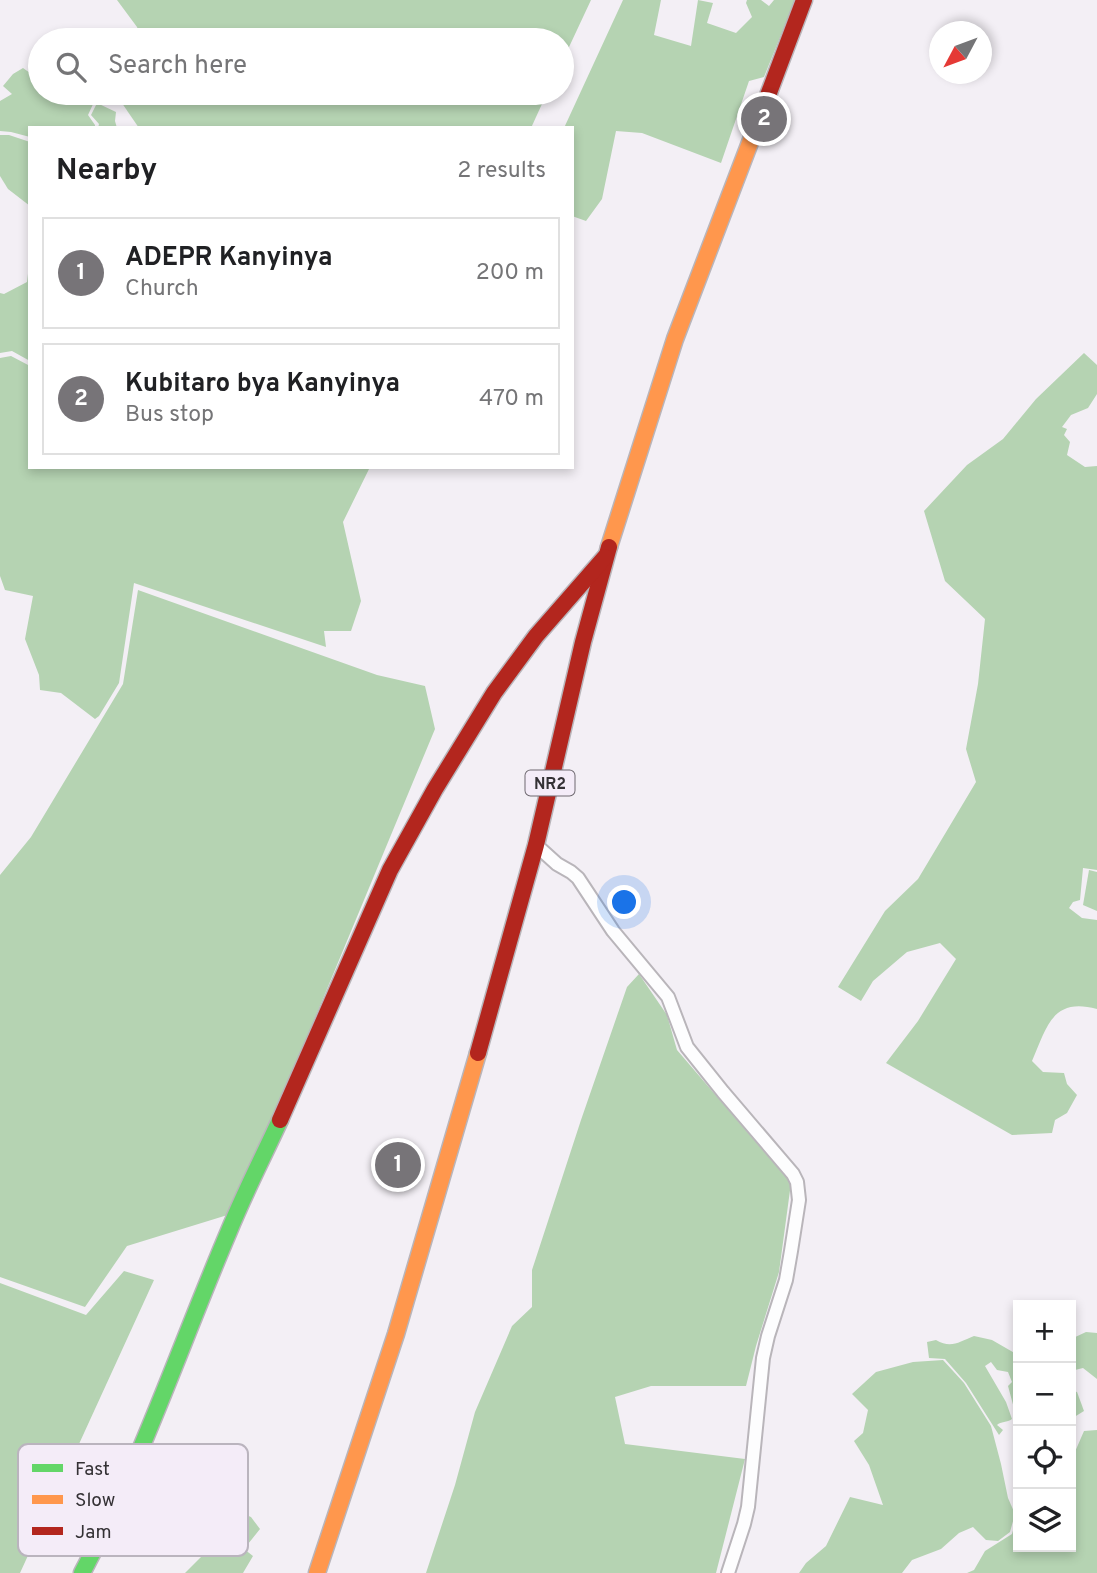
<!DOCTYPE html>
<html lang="en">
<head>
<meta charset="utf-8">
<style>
  body { margin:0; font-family:Overpass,sans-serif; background:#f2f2f2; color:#202124 }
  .controls { position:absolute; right:21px; bottom:21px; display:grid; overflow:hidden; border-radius:0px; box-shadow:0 4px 10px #0003 }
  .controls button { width:63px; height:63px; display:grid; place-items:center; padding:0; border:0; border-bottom:2px solid #e0e0e0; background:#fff; color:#202124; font:35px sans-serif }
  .compass { position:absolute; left:929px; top:21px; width:63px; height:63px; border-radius:50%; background:#fff; box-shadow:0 4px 10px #0003; rotate:229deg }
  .you { position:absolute; left:625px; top:903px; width:24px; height:24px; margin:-18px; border:5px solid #fff; border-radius:50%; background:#1a73e8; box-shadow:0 0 0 10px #1a73e833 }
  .badge { display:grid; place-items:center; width:46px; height:46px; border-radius:50%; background:#777478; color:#fff; font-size:23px; font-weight:700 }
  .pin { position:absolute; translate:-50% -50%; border:4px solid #fff; box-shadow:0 2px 7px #0006 }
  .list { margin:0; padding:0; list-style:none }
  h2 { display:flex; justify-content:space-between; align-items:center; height:91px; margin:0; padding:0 28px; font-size:30px }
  h2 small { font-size:23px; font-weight:400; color:#757577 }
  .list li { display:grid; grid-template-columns:46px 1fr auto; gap:21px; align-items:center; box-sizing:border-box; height:112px; margin:0 14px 14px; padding:0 14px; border:2px solid #e0e0e0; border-radius:0px }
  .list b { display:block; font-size:26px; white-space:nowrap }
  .list p { margin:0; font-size:23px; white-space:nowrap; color:#757577 }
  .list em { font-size:23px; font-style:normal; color:#757577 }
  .icon { flex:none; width:38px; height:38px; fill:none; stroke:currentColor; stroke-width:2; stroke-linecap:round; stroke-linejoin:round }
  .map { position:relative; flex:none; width:1097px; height:1573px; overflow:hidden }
  .search { position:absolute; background:#fff; box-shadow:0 4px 10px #0003; left:28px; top:28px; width:546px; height:77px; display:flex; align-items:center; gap:18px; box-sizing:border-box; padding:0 24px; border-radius:38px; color:#757577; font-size:26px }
  .panel { position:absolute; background:#fff; box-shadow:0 4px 10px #0003; left:28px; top:126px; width:546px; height:343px; border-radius:0px }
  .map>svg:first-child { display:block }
</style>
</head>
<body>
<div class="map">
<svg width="1097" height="1573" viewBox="0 0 1097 1573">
  <rect width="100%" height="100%" fill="#f3eff5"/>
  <g fill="#b5d3b2">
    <polygon points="117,0 591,0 562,62 562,40 142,40 137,27"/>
    <polygon points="623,0 661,0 654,35 691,46 698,0 713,3 707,23 736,33 752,17 746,3 747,0 761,0 769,6 774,0 795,0 764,77 749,81 721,163 642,133 616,131 602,199 586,221 572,216 572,128 564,128"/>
    <polygon points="40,66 40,93 94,93 94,102 88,115 95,125 95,128 30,128 30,137 11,132 0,131 0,101 12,94 3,86 13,74 23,68 30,73"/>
    <polygon points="115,93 547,93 531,128 139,128"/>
    <polygon points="97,103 116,112 115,121 117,128 98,128 99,124 91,115"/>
    <polygon points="0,135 9,135 30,142 30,206 8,189 0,176"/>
    <polygon points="30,257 30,361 12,351 0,353 0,293 4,294 27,282"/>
    <path d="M 1084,353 L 1097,365 L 1097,394 L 1088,408 L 1071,415 L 1062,427 L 1067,429 L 1064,435 L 1070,442 L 1067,455 L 1085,467 L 1097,466 L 1097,870 L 1083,868 L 1080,900 L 1073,902 L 1069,908 L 1082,918 L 1097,920 L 1097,1009 C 1052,997 1047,1027 1032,1061 L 1043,1072 L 1064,1073 L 1067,1084 L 1077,1095 L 1067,1113 L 1055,1120 L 1052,1133 L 1012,1135 L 886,1063 L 918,1021 L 956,959 L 940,943 L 907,952 L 873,981 L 861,1001 L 838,987 L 885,911 L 918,879 L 976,782 L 966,749 L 978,684 L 985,619 L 945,581 L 924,511 L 967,465 L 1003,439 L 1036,399 Z"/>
    <polygon points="11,356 30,366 30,467 370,467 343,522 361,601 351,631 324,631 326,647 134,583 119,683 99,716 95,719 61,693 40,690 39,675 25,639 33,596 5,590 0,576 0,358"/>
    <polygon points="138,590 377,675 425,686 435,729 234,1213 127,1246 85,1307 0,1277 0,875 31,837 123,684"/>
    <polygon points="1089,870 1097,872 1097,911 1083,905"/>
    <polygon points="639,974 667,1015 677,1050 791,1183 779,1272 756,1346 746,1386 651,1386 615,1397 625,1444 745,1459 716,1573 426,1573 455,1485 475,1412 512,1326 532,1307 532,1270 581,1120 627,987"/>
    <polygon points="124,1271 154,1280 20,1573 0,1573 0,1283 86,1315"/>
    <polygon points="1086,1332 1097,1333 1097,1379 1083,1368 1071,1371 1071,1339"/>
    <path d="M 974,1336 L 992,1340 L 1018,1355 L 1018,1414 L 1015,1412 L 1008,1386 L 1012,1382 L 1008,1372 L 997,1370 L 991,1362 L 985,1366 L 1006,1402 L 1012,1419 C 1007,1423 1001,1421 997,1425 L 1003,1430 L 999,1435 L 966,1383 L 945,1359 L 929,1358 L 927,1342 L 936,1340 C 951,1349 959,1342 974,1336 Z"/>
    <polygon points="943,1360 964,1383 991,1426 1001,1464 1008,1498 1015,1514 1010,1532 998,1541 986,1540 973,1527 959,1533 941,1549 912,1560 902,1573 799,1573 806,1563 826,1546 850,1497 883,1505 869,1465 854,1441 863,1433 868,1410 852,1394 876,1372 913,1362"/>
    <polygon points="1071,1390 1077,1392 1084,1411 1071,1419"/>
    <polygon points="1097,1430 1097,1573 967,1573 974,1570 985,1551 1012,1534 1018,1513 1018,1547 1071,1547 1071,1461 1084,1431"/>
    <polygon points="237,1511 251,1517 260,1529 244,1549 253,1556 243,1573 185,1573 203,1555 220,1531"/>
  </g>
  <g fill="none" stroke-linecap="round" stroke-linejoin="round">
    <defs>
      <polyline id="street" points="536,845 557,864 571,872 578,878 613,931 668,997 687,1047 723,1092 793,1174 797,1182 799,1200 791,1251 786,1280 768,1336 763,1358 748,1507 744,1524 728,1573"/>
      <path id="fast" d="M 82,1573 C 141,1463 180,1346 229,1231 C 244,1194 263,1157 280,1120"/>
      <g id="slow">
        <polyline points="609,547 675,339 764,106"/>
        <polyline points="317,1573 396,1334 478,1053"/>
      </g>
      <g id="jam">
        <polyline points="764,106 804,0"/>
        <polyline points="478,1053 536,845 583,642 609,547"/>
        <polyline points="280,1120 390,870 435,789 494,693 536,636 605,557"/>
      </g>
    </defs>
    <use href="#street" stroke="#b9b5ba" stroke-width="16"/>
    <use href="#fast" stroke="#b9b5ba" stroke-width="19"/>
    <use href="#slow" stroke="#b9b5ba" stroke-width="19"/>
    <use href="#jam" stroke="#b9b5ba" stroke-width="19"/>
    <use href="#street" stroke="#fdfdfe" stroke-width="12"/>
    <use href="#fast" stroke="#63d668" stroke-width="16"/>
    <use href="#slow" stroke="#ff974d" stroke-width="16"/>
    <use href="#jam" stroke="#b3261e" stroke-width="16"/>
  </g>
  <g text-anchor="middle" stroke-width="5" stroke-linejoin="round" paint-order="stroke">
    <rect fill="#f4ecf8" stroke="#6e6970" stroke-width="2" x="525.5" y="770.5" width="49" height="25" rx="5"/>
    <g font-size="16" font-weight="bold" fill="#343135">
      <text x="550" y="789">NR2</text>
    </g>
  </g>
  <rect x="18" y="1444" width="230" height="112" rx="10" fill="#f4ecf8" stroke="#bab4be" stroke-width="2"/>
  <rect x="32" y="1464" width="31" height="8" fill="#63d668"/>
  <rect x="32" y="1495" width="31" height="9" fill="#ff974d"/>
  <rect x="32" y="1527" width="31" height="8" fill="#b3261e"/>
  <g font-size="19" fill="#343135">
    <text x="75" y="1475">Fast</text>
    <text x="75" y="1506">Slow</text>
    <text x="75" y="1538">Jam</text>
  </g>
</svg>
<div class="controls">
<button>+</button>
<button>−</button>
<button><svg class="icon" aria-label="locate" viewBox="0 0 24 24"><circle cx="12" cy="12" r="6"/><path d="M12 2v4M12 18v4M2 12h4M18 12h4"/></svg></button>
<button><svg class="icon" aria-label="layers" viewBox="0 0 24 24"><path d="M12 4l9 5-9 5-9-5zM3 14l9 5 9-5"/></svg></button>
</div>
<svg class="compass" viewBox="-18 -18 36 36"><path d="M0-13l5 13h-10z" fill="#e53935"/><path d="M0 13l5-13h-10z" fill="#757577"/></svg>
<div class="you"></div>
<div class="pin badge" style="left:398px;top:1165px">1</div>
<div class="pin badge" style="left:764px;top:119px">2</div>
<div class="search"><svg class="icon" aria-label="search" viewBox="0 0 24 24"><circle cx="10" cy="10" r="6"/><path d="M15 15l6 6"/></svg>Search here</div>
<section class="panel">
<h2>Nearby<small>2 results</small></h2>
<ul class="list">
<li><span class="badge">1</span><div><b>ADEPR Kanyinya</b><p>Church</p></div><em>200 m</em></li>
<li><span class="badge">2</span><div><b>Kubitaro bya Kanyinya</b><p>Bus stop</p></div><em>470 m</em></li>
</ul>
</section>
</div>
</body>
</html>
